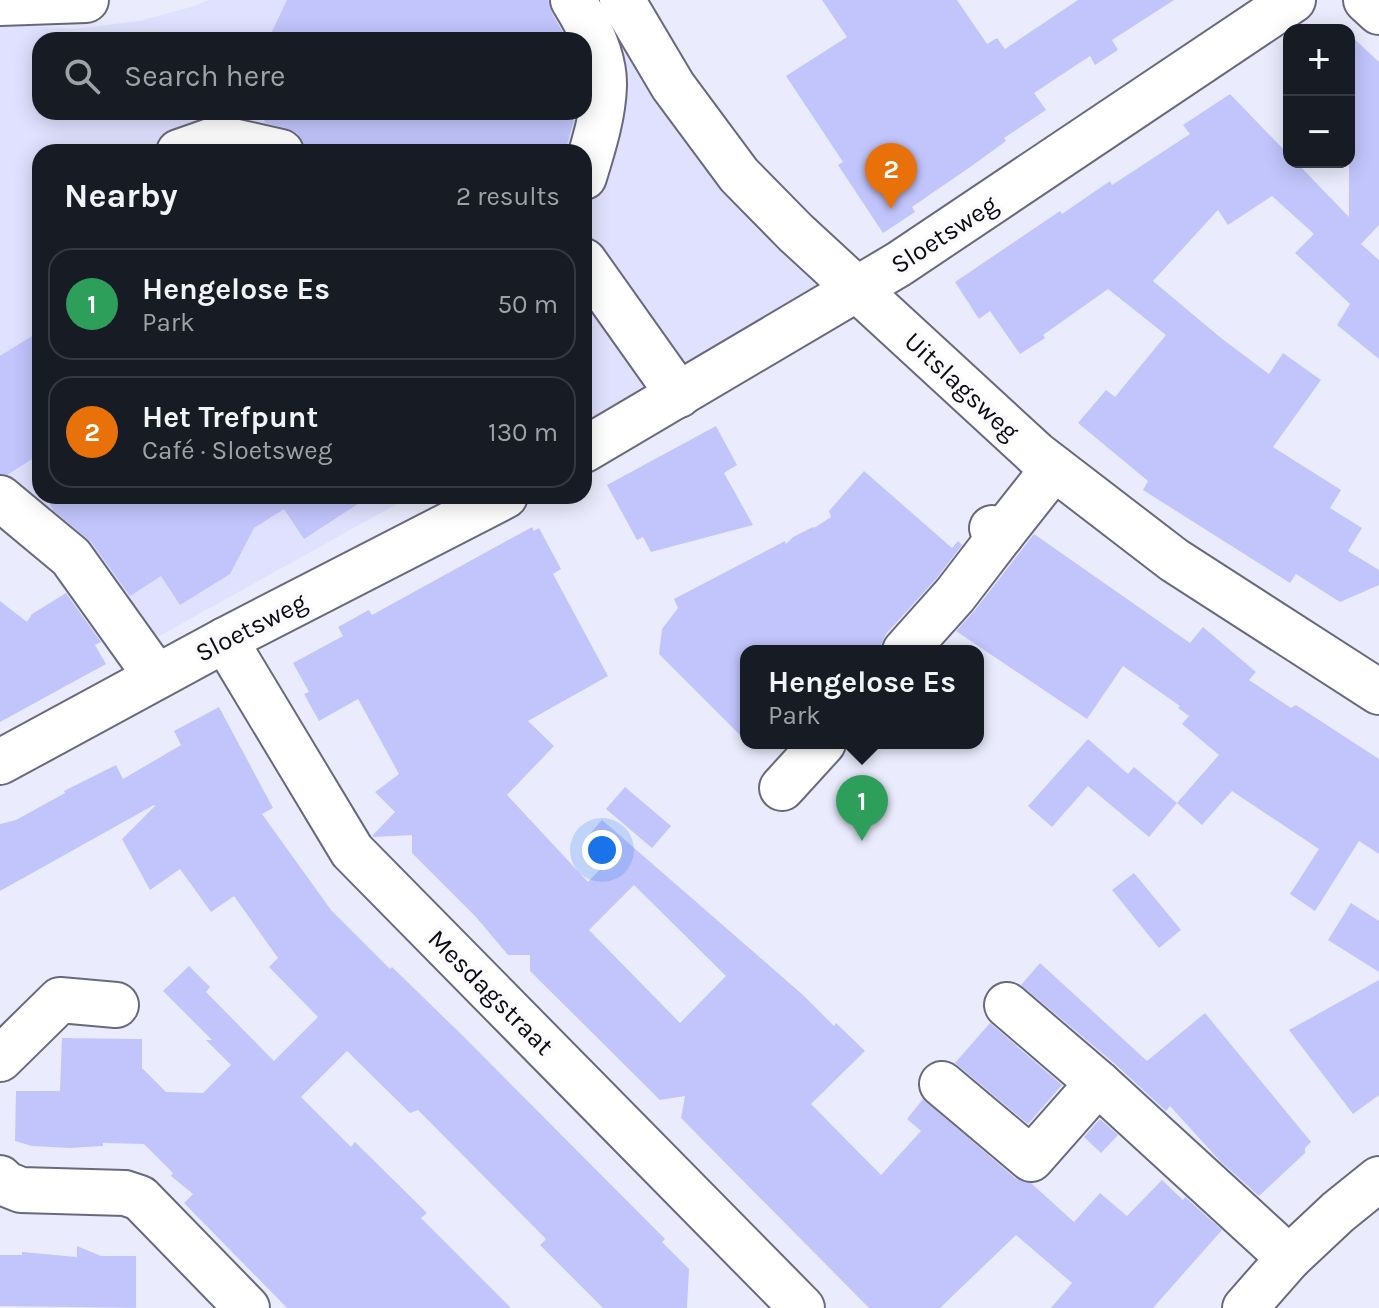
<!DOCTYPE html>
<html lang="en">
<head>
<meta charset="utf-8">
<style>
  body { margin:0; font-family:Karla,sans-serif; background:#20242c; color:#f1f3f6 }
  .controls { position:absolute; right:24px; top:24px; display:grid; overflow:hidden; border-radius:16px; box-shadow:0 4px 20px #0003 }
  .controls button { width:72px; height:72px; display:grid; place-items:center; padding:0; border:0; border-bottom:2px solid #363941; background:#171b24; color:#f1f3f6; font:40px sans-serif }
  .you { position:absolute; left:602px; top:850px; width:28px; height:28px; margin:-20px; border:6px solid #fff; border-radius:50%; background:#1a73e8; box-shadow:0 0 0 12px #1a73e833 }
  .badge { display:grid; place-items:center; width:52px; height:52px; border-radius:50%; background:#867a20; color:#fff; font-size:26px; font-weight:700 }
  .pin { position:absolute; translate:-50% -66px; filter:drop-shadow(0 2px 4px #0008) }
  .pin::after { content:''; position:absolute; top:42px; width:28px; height:24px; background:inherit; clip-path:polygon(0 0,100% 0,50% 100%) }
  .popup { position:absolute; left:740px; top:645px; width:244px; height:104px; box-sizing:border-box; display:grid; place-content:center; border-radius:16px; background:#171b24; filter:drop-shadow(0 2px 6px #0005); font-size:26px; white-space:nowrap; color:#9ea1a6 }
  .popup b { font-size:30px; color:#f1f3f6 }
  .popup::after { content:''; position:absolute; left:50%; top:100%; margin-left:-16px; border:16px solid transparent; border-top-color:#171b24 }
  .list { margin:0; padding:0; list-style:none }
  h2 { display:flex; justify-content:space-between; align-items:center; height:104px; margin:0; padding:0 32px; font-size:34px }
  h2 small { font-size:26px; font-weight:400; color:#9ea1a6 }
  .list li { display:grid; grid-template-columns:52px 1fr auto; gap:24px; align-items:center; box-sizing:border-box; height:112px; margin:0 16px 16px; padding:0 16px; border:2px solid #363941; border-radius:24px }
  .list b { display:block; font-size:30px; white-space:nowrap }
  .list p { margin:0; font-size:26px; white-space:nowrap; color:#9ea1a6 }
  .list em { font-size:26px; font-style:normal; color:#9ea1a6 }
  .icon { flex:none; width:44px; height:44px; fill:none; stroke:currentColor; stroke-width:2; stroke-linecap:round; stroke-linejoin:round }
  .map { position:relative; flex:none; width:1379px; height:1308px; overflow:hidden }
  .search { position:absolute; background:#171b24; box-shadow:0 4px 20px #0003; left:32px; top:32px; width:560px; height:88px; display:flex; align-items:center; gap:20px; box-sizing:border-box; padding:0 28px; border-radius:24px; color:#9ea1a6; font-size:30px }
  .panel { position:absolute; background:#171b24; box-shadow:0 4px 20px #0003; left:32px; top:144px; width:560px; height:360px; border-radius:24px }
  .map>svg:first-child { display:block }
</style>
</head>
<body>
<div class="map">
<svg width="1379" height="1308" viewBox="0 0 1379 1308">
  <rect width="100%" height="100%" fill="#eaecfd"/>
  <path fill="#dfe1fe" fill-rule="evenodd" d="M 209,0 L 600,0 L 671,121 L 702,165 L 757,229 L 822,291 L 584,427 L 584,152 L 40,152 L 40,496 L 411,496 L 122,657 L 97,607 L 0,524 L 0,24 L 74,29 L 139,21 L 191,7 ZM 40,40 L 584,40 L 584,112 L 40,112 Z"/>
  <g fill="#c2c5fc" fill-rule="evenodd">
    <polygon points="287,0 548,0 552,13 567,40 268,40"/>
    <polygon points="822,0 957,0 987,44 997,38 1005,49 1078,0 1174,0 1112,40 1118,50 1095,65 1090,56 1034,93 1046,110 1004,138 1006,141 973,165 912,207 915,212 883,233 838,165 843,162 786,76 847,37"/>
    <polygon points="1349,34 1379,62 1379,225 1361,244 1379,260 1379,359 1337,325 1350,304 1295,253 1314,234 1272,196 1228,225 1218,210 1153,281 1221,338 1269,374 1283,353 1321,380 1273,447 1341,490 1330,508 1362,528 1348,551 1379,570 1379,585 1340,602 1296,574 1290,583 1143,490 1148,481 1078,423 1106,390 1115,397 1166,335 1108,289 1043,335 1045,338 1020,354 990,311 979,319 955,282 1060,211 1062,214 1110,181 1112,185 1190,134 1183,125 1230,94 1289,155 1289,162 1296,162 1349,217"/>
    <polygon points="262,112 576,112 565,152 334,152 305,146 297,133 286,128 265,123"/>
    <polygon points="40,331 40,454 7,475 0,474 0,356"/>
    <polygon points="716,426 737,465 724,473 753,525 651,552 643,537 637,540 607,485"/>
    <polygon points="864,471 952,548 958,541 962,545 936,579 886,634 881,645 881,651 746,651 746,741 659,654 662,629 678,608 674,599 785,541 786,544 793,537 813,527 814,528 831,517 829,511"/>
    <polygon points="45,496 370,496 304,539 284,509 254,528 230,574 180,605 161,576 130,596 91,542 54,511"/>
    <path d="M 532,527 L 534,531 L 539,528 L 561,569 L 553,574 L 608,676 L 528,721 L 554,746 L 507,795 L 588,882 L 609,860 L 586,838 L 602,820 L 803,995 L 834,1026 L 836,1023 L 865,1051 L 811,1104 L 881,1175 L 921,1131 L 907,1119 L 923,1099 L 1015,1178 L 1026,1183 L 1031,1183 L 1074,1222 L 1100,1193 L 1127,1216 L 1162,1180 L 1183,1200 L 1185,1197 L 1222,1230 L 1153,1308 L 1051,1308 L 1072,1283 L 1016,1235 L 940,1308 L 869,1308 L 681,1118 L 685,1096 L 660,1100 L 530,971 L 530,955 L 508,955 L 476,917 L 412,853 L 412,835 L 374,837 L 372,836 L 395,812 L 375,792 L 399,774 L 358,699 L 319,721 L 304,694 L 309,692 L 293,663 L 343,636 L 338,627 L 369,610 L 372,615 ZM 634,885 L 726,976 L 680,1023 L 589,930 Z"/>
    <polygon points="1034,534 1190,643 1203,627 1256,672 1249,680 1291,708 1296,705 1379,759 1379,854 1359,841 1315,911 1290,894 1319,849 1232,791 1202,825 1177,803 1219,755 1182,724 1189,716 1178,708 1180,706 1123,666 1087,719 956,631 975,610"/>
    <polygon points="66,593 101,642 95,645 106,664 0,722 0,601 27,622 32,614"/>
    <polygon points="219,707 273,808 262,814 331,910 390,969 392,967 462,1035 665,1239 662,1242 689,1269 687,1308 603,1308 540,1245 546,1239 418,1110 410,1113 347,1051 301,1097 351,1147 355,1142 427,1213 421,1218 511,1308 287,1308 184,1203 193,1194 171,1176 173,1173 144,1144 103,1143 103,1146 70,1148 32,1146 15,1141 16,1091 60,1091 62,1038 142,1039 142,1068 166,1092 203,1093 231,1065 206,1040 212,1040 163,991 189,966 210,987 206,992 274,1061 318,1017 269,967 278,958 234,896 211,912 180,869 150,890 122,839 155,806 154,805 0,891 0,824 16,820 65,793 64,791 116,765 123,779 181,745 174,731"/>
    <polygon points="1088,739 1128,774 1134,767 1177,803 1149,837 1088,786 1052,827 1028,806"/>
    <polygon points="625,787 671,826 652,848 606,809"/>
    <polygon points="1134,873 1181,930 1159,948 1112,890"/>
    <polygon points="1351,903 1379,921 1379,972 1328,940"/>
    <polygon points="1040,963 1147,1061 1205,1013 1311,1142 1305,1148 1305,1153 1259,1196 1221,1162 1170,1106 1166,1111 1115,1064 1021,985"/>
    <polygon points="1379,980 1379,1095 1353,1114 1289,1030"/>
    <polygon points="990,1023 1062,1085 1028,1124 955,1063"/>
    <polygon points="1100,1119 1118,1135 1101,1153 1084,1137"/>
    <polygon points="77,1246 101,1256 136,1256 136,1308 0,1306 0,1255 22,1255 22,1252 77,1257"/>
  </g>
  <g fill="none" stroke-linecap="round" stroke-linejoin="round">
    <defs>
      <g id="minor">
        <path d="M 573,0 C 588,24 605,57 604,86 C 603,117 593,147 584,177"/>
        <polyline points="622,0 673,86 739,175 796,233 1036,454 1174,560 1379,692"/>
        <polyline points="1366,0 1379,12"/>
        <polyline points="0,3 86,0"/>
        <polyline points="179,152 219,138 281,152"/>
        <polyline points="584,261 679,395"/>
        <polyline points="584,450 899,264 1293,0"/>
        <polyline points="0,498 71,557 156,676"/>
        <polyline points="1001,535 1054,468"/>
        <polyline points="225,640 352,851 802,1308"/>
        <polyline points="905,651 955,595 1001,535 992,528"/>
        <polyline points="0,762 225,640 505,496"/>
        <polyline points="782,788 823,743"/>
        <polyline points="1007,1005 1098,1083 1289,1258"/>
        <polyline points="0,1059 60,1000 116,1005"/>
        <polyline points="942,1084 1031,1159 1098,1083"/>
        <polyline points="0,1178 6,1184 21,1190 125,1193 140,1198 247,1308"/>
        <polyline points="1245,1308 1289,1258 1338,1212 1379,1179"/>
      </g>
    </defs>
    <use href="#minor" stroke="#68697c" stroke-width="48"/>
    <use href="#minor" stroke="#fff" stroke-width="44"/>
  </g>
  <g text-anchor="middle" stroke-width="8" stroke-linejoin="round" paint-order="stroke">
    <g font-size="26" fill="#0b0b12" stroke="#fafaff">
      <text transform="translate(944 234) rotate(-33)" y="9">Sloetsweg</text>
      <text transform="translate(962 386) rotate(43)" y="9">Uitslagsweg</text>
      <text transform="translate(251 627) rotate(-27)" y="9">Sloetsweg</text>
      <text transform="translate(491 992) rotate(45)" y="9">Mesdagstraat</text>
    </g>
  </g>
</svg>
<div class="controls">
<button>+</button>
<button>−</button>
</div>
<div class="you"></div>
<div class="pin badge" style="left:862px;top:841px;background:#2e9e5b">1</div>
<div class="popup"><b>Hengelose Es</b>Park</div>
<div class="pin badge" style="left:891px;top:209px;background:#e8710a">2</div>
<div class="search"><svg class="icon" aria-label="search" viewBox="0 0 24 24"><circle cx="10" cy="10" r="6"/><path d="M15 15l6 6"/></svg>Search here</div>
<section class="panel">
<h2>Nearby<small>2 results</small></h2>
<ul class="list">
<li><span class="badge" style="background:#2e9e5b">1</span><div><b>Hengelose Es</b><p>Park</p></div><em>50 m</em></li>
<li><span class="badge" style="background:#e8710a">2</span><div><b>Het Trefpunt</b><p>Café · Sloetsweg</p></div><em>130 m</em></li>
</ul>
</section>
</div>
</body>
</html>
